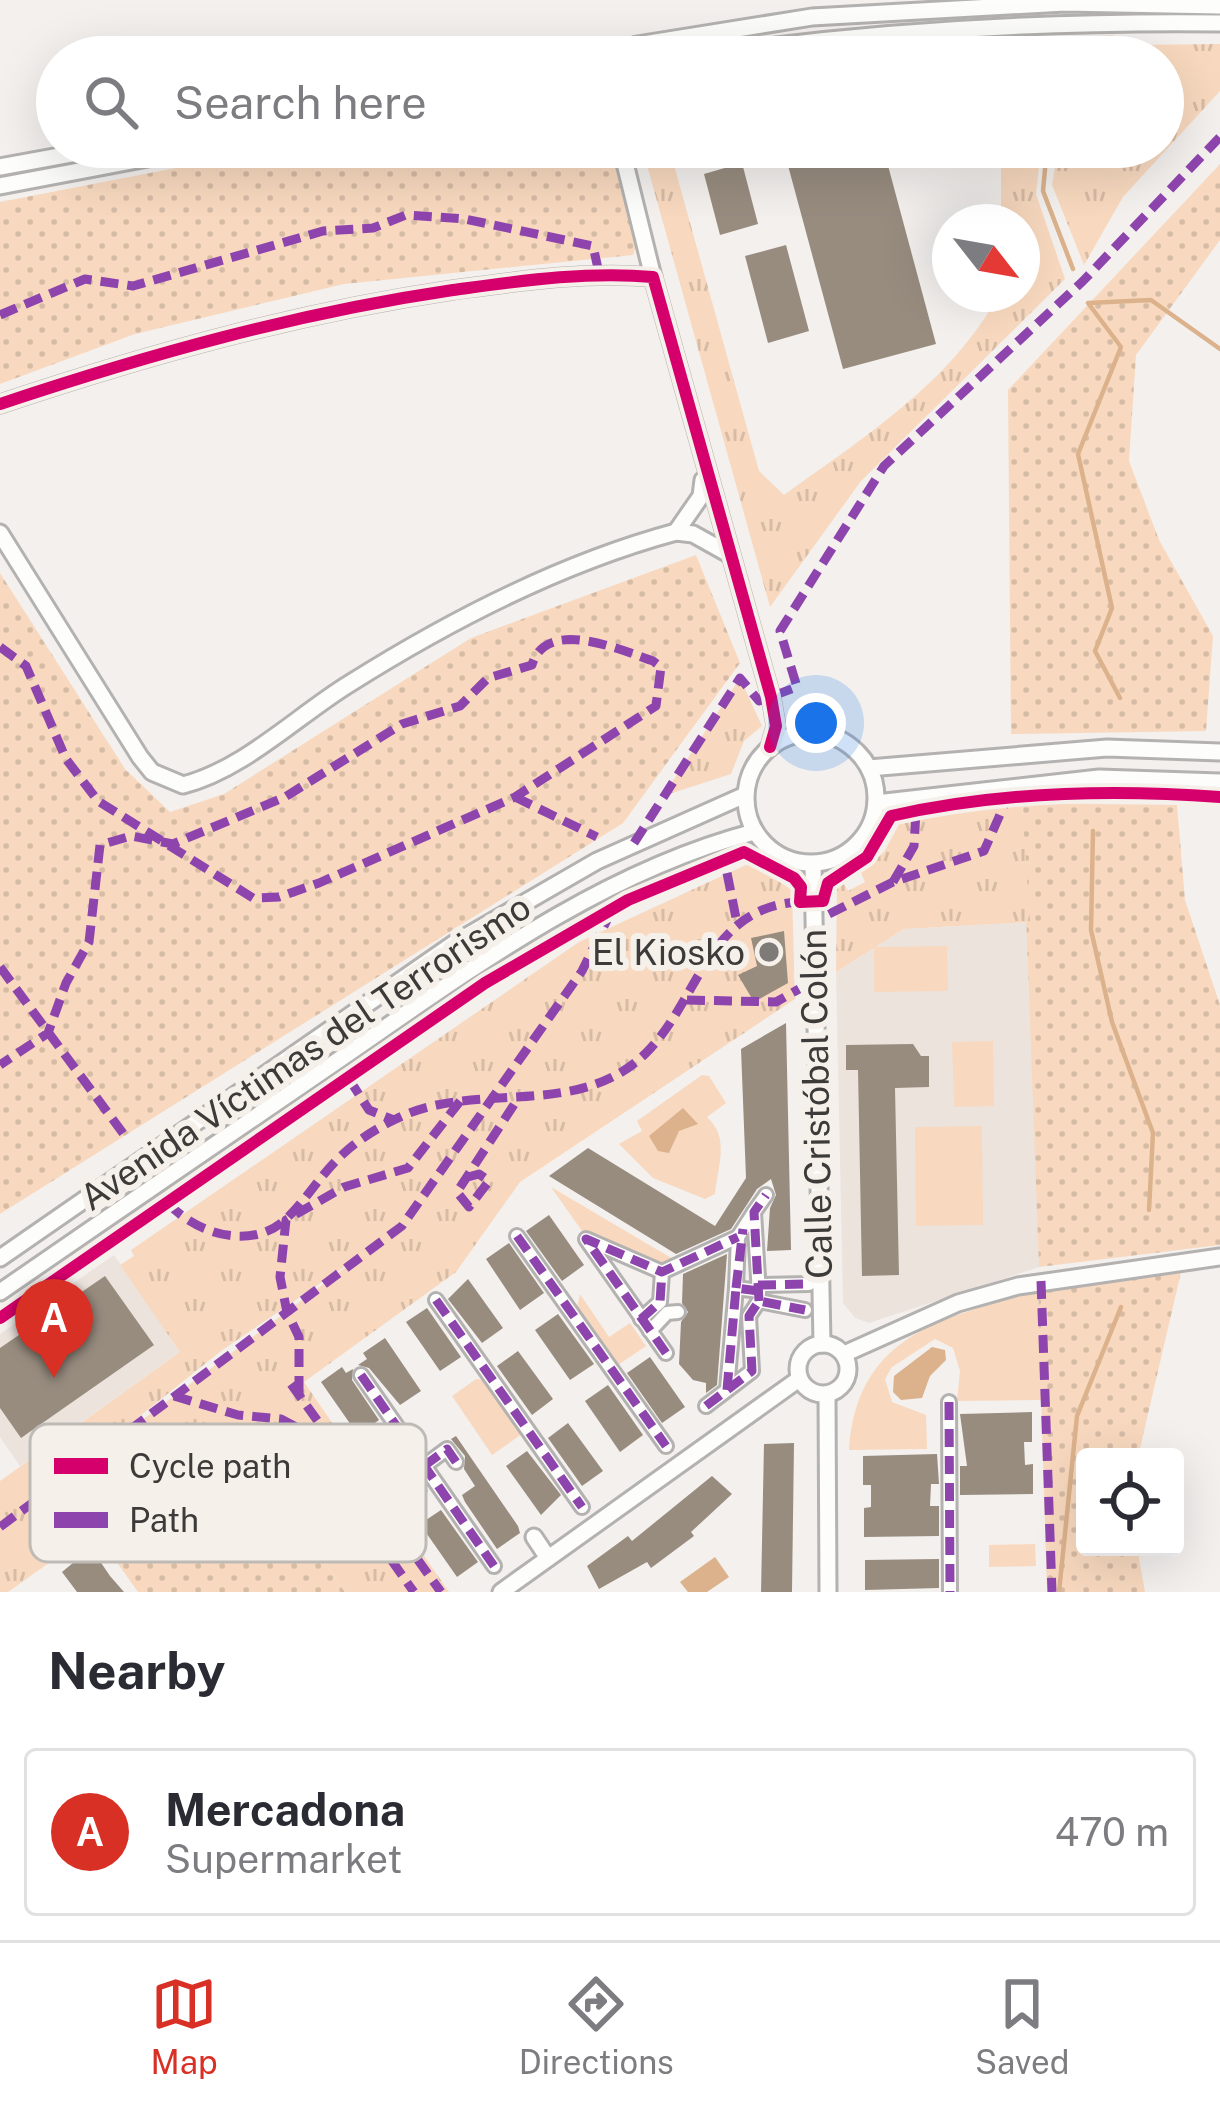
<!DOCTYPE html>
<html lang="en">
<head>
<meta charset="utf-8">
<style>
  body { margin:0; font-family:"Public Sans",sans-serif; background:#f2f2f3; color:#2b2b33 }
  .controls { position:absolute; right:36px; bottom:36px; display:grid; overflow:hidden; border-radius:12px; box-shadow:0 12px 48px #0002 }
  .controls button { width:108px; height:108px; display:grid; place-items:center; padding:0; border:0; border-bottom:3px solid #e1e1e2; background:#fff; color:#2b2b33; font:60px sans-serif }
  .compass { position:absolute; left:932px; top:204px; width:108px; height:108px; border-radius:50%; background:#fff; box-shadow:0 12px 48px #0002; rotate:121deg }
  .you { position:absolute; left:816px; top:723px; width:42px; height:42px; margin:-30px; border:9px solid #fff; border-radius:50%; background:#1a73e8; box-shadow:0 0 0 18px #1a73e833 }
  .badge { display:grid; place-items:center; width:78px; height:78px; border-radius:50%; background:#d93025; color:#fff; font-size:39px; font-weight:700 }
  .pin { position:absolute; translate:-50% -99px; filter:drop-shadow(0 3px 6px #0008) }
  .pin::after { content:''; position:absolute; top:63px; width:42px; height:36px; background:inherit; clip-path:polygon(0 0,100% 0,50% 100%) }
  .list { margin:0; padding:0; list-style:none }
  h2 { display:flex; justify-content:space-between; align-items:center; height:156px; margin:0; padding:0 48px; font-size:51px }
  h2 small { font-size:39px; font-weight:400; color:#7c7c81 }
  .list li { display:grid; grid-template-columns:78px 1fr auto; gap:36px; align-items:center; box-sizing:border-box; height:168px; margin:0 24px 24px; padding:0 24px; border:3px solid #e1e1e2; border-radius:12px }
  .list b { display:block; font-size:45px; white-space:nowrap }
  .list p { margin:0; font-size:39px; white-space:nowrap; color:#7c7c81 }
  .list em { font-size:39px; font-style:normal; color:#7c7c81 }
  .icon { flex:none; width:66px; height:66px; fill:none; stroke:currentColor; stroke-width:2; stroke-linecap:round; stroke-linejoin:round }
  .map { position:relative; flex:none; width:1220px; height:1592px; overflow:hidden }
  .search { position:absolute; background:#fff; box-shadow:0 12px 48px #0002; left:36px; right:36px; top:36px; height:132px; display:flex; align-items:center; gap:30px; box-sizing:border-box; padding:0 42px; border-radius:66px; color:#7c7c81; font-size:45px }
  .sheet { height:348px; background:#fff }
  nav { display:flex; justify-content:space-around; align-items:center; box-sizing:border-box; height:168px; border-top:3px solid #e1e1e2; background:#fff; font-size:33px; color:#7c7c81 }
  nav a { display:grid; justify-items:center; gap:6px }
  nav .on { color:#d93025 }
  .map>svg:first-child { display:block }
</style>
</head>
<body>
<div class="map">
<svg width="1220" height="1592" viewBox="0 0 1220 1592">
  <defs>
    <pattern id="grass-dots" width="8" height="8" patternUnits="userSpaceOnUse" patternTransform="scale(3)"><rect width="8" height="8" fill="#f8d9bf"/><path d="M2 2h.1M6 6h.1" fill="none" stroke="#d6bba5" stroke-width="1.8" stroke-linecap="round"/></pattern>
    <pattern id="park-tufts" width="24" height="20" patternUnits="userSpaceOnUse" patternTransform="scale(3)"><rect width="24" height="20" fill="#f8d9bf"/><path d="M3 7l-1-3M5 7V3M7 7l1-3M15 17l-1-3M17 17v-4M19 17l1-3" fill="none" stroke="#d6bba5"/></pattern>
  </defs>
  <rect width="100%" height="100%" fill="#f3f0ee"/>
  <g fill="#ece3dd">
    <polygon points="1030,922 1039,1267 869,1323 855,1318 843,1303 836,972 904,929"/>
    <polygon points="114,1255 180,1352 20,1466 0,1437 0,1334"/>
  </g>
  <g fill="url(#grass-dots)">
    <polygon points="285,147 610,147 637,243 633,255 344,284 135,334 0,384 0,202"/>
    <polygon points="1220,164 1220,240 1136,355 1129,461 1159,540 1213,636 1206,731 1011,734 1008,390"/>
    <polygon points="696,555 740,663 623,823 0,1214 0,573 125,769 170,812 224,794 471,638"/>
    <polygon points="1022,803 1177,805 1185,900 1220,1005 1220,1245 1039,1267"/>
    <polygon points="1182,1268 1138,1457 1085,1457 1085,1547 1137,1547 1145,1592 1047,1592 1038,1291"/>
    <polygon points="234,1431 345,1592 138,1592 96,1533"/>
  </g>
  <g fill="url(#park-tufts)" fill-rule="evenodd">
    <polygon points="1113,35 1111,57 1002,57 1002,43"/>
    <polygon points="1220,44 1220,91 1123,197 1084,265 1052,185 1058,150 1163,147 1163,57 1134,57 1136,45"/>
    <path d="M 642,147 L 669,147 L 759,471 L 784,495 C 863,438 952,382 999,294 L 1022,294 L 1022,222 L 1001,222 L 1001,147 L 1041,147 L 1036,194 L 1065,279 L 861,481 L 770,607 Z"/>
    <polygon points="740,678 762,726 744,741 731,774 663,796"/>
    <polygon points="1022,803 1030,922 904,929 836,972 837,887 843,882 848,891 865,882 861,873 884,852 901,821"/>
    <path d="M 750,863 L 792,890 L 795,999 L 520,1182 L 456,1272 L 304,1382 L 449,1592 L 345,1592 L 234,1431 L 8,1592 L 0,1592 L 0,1481 L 180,1352 L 120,1265 L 134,1256 L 131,1250 L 579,942 ZM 362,1255 L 41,1496 L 40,1496 L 221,1351 Z"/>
  </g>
  <g fill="#f8d9bf">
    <polygon points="947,946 948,991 874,992 874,947"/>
    <polygon points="993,1041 994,1106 954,1107 952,1042"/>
    <path d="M 702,1075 L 709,1076 L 726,1103 L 707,1117 C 730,1138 718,1165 715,1194 L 705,1199 L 653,1178 L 619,1144 L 642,1131 L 637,1121 Z"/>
    <polygon points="982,1126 983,1225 916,1226 915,1127"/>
    <polygon points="551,1187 678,1262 664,1267 582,1231"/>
    <path d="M 1038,1291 L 1042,1400 L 957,1401 L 960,1371 L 953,1348 L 935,1339 L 892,1367 L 885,1379 L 892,1402 L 926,1415 L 927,1449 L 849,1450 C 857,1334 943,1318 1038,1291 Z"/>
    <polygon points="580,1294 609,1337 630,1323 646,1346 615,1367 576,1313"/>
    <polygon points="476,1379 485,1380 522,1434 492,1455 452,1396"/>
    <polygon points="1035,1544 1036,1566 989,1567 989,1545"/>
  </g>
  <g fill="#dbb28c">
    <polygon points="683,1108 698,1124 679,1131 669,1153 658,1151 649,1136"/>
    <polygon points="932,1347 945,1350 946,1360 930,1376 922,1398 901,1400 893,1392 894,1376"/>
    <polygon points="715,1557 729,1577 707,1592 688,1592 680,1582"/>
  </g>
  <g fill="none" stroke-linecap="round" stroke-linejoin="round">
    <g stroke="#dbb28c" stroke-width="4.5">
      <polyline points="1047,147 1043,191 1073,269"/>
      <polyline points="1120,698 1095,651 1112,608 1078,454 1121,347 1088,303 1151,300 1220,349"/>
      <polyline points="1093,831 1091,930 1112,1022 1153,1133 1149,1210"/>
      <polyline points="1059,1592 1077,1416 1121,1307"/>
    </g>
  </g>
  <g fill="#988c7f">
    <polygon points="783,147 883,147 936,344 843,369"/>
    <polygon points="742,163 758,224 720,235 704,174"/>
    <polygon points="786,245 809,331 768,343 745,256"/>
    <polygon points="784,931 788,983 754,1002 738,975 757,966 751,938"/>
    <polygon points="786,1023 791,1250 767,1251 770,1208 776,1195 771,1179 757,1189 731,1229 676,1254 549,1176 588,1148 715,1226 746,1178 741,1049"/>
    <polygon points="913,1044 921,1056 929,1056 929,1087 895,1088 899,1275 862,1276 858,1070 846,1070 846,1045"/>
    <polygon points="549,1215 584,1265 562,1281 526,1231"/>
    <polygon points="509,1243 544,1293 520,1310 486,1259"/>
    <polygon points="727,1254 717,1385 706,1393 706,1383 693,1380 679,1364 681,1322 688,1312 682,1303 683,1274"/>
    <polygon points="105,1276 154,1345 21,1438 0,1408 0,1348"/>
    <polygon points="468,1279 503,1328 482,1343 448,1299"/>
    <polygon points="427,1308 461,1357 440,1371 406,1322"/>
    <polygon points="558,1314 594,1364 570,1380 535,1330"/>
    <polygon points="385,1338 421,1391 400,1405 369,1368 358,1365 367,1359 363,1353"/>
    <polygon points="518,1351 553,1399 532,1415 497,1366"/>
    <polygon points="650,1357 685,1407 662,1423 627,1373"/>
    <polygon points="342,1367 346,1373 353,1369 352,1380 379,1420 358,1435 321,1382"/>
    <polygon points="608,1385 643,1435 620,1452 585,1401"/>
    <polygon points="1032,1412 1032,1442 1024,1442 1025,1465 1033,1464 1033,1494 960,1495 960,1466 967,1466 960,1414"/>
    <polygon points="568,1423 603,1471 582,1486 548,1438"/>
    <polygon points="456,1436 518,1526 520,1533 497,1549 465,1502 462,1495 475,1486 464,1469 465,1456 451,1439"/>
    <polygon points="392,1438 428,1491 407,1506 371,1453"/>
    <polygon points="794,1443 792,1592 761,1592 764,1444"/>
    <polygon points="527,1451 561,1495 541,1515 506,1466"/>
    <polygon points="937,1454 939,1484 931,1484 930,1506 939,1506 939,1536 864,1537 864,1508 871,1507 871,1485 863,1485 863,1456"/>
    <polygon points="712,1476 732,1494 691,1532 694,1536 651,1568 647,1562 599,1589 587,1566 628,1536 632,1541"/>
    <polygon points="441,1510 478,1562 457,1577 420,1524"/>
    <polygon points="91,1548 110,1576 124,1592 77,1592 62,1572"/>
    <polygon points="939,1559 939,1588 865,1590 865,1560"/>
  </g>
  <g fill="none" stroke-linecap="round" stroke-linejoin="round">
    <defs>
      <g id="pedestrian">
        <polyline points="517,1236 666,1446"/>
        <polyline points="758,1285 809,1284"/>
        <polyline points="736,1288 738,1237 754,1212"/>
        <polyline points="759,1294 754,1212 766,1195"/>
        <polyline points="436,1300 582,1507"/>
        <polyline points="641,1319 660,1302 662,1272"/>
        <polyline points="650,1331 667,1313 678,1312"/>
        <polyline points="666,1353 586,1239 662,1272 738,1237"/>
        <polyline points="361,1375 494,1566"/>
        <polyline points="727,1389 736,1288 759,1291"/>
        <polyline points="949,1402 950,1592"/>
        <polyline points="706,1406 752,1371 749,1316 759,1301 805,1310"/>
        <polyline points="424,1466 447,1449 456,1462"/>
      </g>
      <g id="minor">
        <polyline points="601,57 637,45 812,17 1065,3 1220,6"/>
        <path d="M 692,57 C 868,31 1043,21 1220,23"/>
        <polyline points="621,147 653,277"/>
        <polyline points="0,167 109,147"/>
        <polyline points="0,186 206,147"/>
        <path d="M 0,404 C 150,354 297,313 453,290 C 520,281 586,271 653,277 L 771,697 L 776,726 L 770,747"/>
        <polyline points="676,532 701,496 703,480"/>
        <path d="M 0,533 L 140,757 L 152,772 L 183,785 C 243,770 297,716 349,684 C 449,621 561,563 676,532 L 693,534 L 727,553"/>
        <circle cx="811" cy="798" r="65"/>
        <polyline points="869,768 1107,748 1220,752"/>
        <polyline points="876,803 1099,778 1220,782"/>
        <polyline points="813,864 822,1344"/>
        <polyline points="0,1258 455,943 597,861 745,795"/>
        <path d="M 0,1292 C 113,1214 226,1137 340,1059 C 468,971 601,872 754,832"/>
        <circle cx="823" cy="1369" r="25"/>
        <polyline points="844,1354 958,1303 1018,1286 1220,1257"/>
        <polyline points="827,1395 828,1592"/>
        <polyline points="534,1537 548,1558"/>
        <polyline points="501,1592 799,1379"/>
      </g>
    </defs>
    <use href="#pedestrian" stroke="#b4b2b0" stroke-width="18"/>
    <use href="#minor" stroke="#b4b2b0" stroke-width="21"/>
    <use href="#pedestrian" stroke="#fdfdfc" stroke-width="12"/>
    <use href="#minor" stroke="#fdfdfc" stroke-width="15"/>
    <g stroke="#8e44ad" stroke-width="9" stroke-dasharray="18 9" stroke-linecap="butt">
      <polyline points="0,315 85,279 133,286 323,231 373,228 406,215 465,219 593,246 599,273"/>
      <path d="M 0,647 L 26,666 L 66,759 L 98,801 L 253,898 L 279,897 L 319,883 L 515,797 L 656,706 L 661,667 L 653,661 C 623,651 546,616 532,665 L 488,678 L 460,706 L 402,724 L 285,797 L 173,844 L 131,836 L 100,845 L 89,942 L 66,983 L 48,1033 L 0,1065"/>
      <polyline points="515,797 597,837"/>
      <polyline points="634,843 740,678 759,701 797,687 780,631 884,466 1083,281 1220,137"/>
      <polyline points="727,873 737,923"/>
      <polyline points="893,882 914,846 916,811"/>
      <polyline points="829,914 893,882 984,851 1006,801"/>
      <polyline points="0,967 128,1140"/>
      <polyline points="687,1000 776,1002 799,989"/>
      <polyline points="349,1079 369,1110 394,1120"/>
      <polyline points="468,1177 479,1174 489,1181 469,1207 457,1192 519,1097"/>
      <path d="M 168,1203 C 197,1235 255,1252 289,1216 C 308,1197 322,1173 343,1154 C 358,1140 377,1128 396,1119 C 475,1079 577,1121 646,1053 C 700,999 708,906 800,902"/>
      <polyline points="517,1236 666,1446"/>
      <polyline points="1041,1281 1052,1592"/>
      <polyline points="758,1285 809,1284"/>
      <polyline points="736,1288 743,1229"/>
      <polyline points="436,1300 582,1507"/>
      <polyline points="759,1301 754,1212 766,1195"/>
      <polyline points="641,1319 660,1302 662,1272"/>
      <polyline points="666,1353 586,1239 662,1272 738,1237"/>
      <polyline points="361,1375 494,1566"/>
      <polyline points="291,1384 441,1592"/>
      <polyline points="727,1390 736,1288 759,1291"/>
      <polyline points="299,1394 299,1337 287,1312 280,1277 286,1220 344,1187 408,1168 461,1100"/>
      <path d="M 174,1396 L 238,1415 L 281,1419 L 304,1431 C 304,1481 334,1500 367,1531 C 385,1548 399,1572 414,1592"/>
      <polyline points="949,1402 950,1592"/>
      <polyline points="706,1406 752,1371 749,1316 759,1301 805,1310"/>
      <polyline points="424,1466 447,1449 456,1462"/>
      <polyline points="0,1527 402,1226 582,971 607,920"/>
    </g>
    <defs>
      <g id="cycleway">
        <path d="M 0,404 C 150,354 297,313 453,290 C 520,281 586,271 653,277 L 771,697 L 776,726 L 770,747"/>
        <path d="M 0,1318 L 485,983 L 628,900 L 744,852 L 794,878 L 801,887 L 800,902 L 823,901 L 828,883 L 867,857 L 891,816 C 997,792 1112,789 1220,797"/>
      </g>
    </defs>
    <use href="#cycleway" stroke="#f6f0eb" stroke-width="20"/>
    <use href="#cycleway" stroke="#d6006c" stroke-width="12"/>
  </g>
  <circle fill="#7d7a78" stroke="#f6f0eb" stroke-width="4.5" cx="769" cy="952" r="12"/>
  <g text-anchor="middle" stroke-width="12" stroke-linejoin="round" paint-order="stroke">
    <g font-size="36" fill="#3d3b39" stroke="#f6f0eb" text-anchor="end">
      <text x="745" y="965">El Kiosko</text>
    </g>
    <g font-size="36" fill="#3d3b39" stroke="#f6f0eb">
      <text transform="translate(305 1052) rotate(-34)" y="13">Avenida Víctimas del Terrorismo</text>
      <text transform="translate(816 1104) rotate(-91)" y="13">Calle Cristóbal Colón</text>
    </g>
  </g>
  <rect x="30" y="1424" width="396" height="138" rx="18" fill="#f6f0eb" stroke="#bebab6" stroke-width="3"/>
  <rect x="54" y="1458" width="54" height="16" fill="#d6006c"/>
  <rect x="54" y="1512" width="54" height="16" fill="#8e44ad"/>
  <g font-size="33" fill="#3d3b39">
    <text x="129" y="1478">Cycle path</text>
    <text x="129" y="1532">Path</text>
  </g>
</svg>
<div class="controls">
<button><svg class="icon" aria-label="locate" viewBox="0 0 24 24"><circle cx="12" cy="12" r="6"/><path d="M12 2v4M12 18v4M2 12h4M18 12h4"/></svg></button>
</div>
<svg class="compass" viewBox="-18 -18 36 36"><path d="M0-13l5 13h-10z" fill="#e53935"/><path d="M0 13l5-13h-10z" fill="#7c7c81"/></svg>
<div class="you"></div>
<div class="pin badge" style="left:54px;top:1378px">A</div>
<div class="search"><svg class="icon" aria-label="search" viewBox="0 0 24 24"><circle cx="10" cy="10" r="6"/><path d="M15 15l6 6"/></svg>Search here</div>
</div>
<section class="sheet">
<h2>Nearby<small></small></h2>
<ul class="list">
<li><span class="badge">A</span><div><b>Mercadona</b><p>Supermarket</p></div><em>470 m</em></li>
</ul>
</section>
<nav>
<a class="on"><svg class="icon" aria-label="map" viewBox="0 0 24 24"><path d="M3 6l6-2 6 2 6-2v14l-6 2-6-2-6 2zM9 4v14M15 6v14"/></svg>Map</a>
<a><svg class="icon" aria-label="directions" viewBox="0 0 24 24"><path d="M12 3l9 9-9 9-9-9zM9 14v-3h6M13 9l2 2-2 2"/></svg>Directions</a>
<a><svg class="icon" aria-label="saved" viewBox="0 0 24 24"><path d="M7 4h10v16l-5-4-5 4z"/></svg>Saved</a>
</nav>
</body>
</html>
